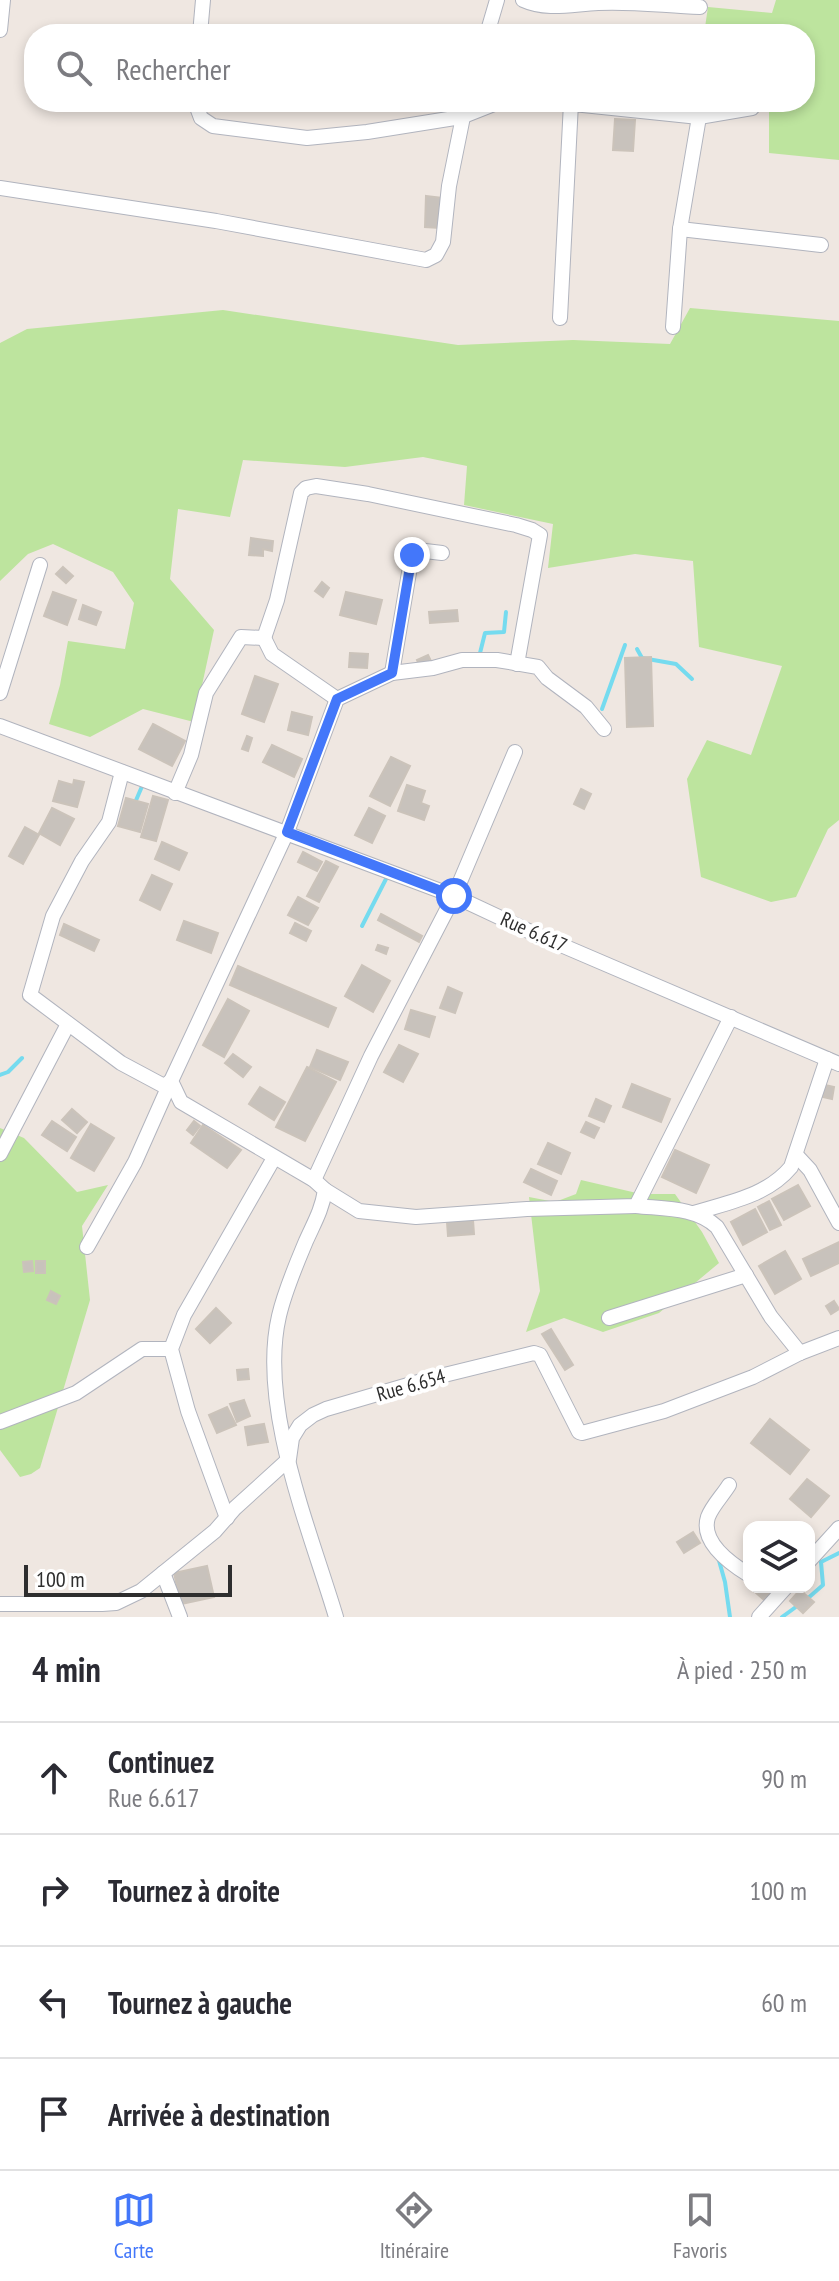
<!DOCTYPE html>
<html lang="fr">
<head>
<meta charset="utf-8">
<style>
  body { margin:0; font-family:"PT Sans Narrow",sans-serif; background:#f2f2f3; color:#2b2b33 }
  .controls { position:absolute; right:24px; bottom:24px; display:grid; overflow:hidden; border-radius:16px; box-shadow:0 4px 12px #0003 }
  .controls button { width:72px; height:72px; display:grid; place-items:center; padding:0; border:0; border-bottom:2px solid #e1e1e2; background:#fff; color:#2b2b33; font:40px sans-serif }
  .scale { position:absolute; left:24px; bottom:20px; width:208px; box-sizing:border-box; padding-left:8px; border:4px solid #2e2e2e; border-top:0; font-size:22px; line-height:28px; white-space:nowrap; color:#2e2e2e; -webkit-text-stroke:6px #fff; paint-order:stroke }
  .stop { position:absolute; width:24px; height:24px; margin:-18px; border:6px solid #4377fa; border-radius:50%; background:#fff }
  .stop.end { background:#4377fa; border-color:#fff; box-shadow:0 2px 8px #0008 }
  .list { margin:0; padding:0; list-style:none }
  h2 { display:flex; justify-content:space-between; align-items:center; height:104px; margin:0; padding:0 32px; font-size:34px }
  h2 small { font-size:26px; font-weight:400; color:#7c7c81 }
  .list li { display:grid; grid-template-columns:52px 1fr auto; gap:24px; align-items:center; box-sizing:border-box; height:112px; padding:0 32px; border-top:2px solid #e1e1e2 }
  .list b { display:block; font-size:30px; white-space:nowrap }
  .list p { margin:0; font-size:26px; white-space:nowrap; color:#7c7c81 }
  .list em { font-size:26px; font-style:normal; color:#7c7c81 }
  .icon { flex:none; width:44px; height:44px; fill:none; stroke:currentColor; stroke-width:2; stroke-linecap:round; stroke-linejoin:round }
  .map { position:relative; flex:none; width:839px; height:1617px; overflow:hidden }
  .search { position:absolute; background:#fff; box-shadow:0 4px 12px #0003; left:24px; right:24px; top:24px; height:88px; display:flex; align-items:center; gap:20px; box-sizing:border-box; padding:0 28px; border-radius:32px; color:#7c7c81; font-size:30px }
  .sheet { height:552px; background:#fff }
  nav { display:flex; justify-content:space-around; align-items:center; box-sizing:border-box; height:112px; border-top:2px solid #e1e1e2; background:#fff; font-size:22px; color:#7c7c81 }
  nav a { display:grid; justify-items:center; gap:4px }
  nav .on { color:#4377fa }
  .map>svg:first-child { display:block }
</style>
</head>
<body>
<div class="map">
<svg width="839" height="1617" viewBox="0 0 839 1617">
  <rect width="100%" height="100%" fill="#efe7e1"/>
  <g fill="#bde49e">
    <polygon points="776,0 839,0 839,160 769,153 769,102 805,102 805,34 704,34 708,7 772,13"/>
    <polygon points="690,308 839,321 839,820 828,829 796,897 771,902 701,877 687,779 707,740 751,755 782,666 699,647 693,561 635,554 548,568 553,524 464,505 467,466 423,457 345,467 243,460 230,517 178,509 170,579 214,630 194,722 143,709 90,737 49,724 60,685 68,641 125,649 134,603 113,572 53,544 28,554 0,581 0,343 27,329 223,310 458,345 573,340 670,344"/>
    <polygon points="0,1128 24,1138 77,1192 108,1185 82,1226 90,1300 40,1468 31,1474 20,1477 0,1450"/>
    <polygon points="581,1180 641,1194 675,1194 702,1232 719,1263 659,1313 603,1332 564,1318 526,1332 540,1291 529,1197 555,1202 576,1194"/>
  </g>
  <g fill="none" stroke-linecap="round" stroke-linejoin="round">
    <g stroke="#75dbef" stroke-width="4">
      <polyline points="637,649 642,658 676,664 692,679"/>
      <polyline points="479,657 485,633 504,632 506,612"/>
      <polyline points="602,709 625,645"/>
      <polyline points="134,805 143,784"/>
      <polyline points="362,926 388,875"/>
      <polyline points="0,1075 8,1072 22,1058"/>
      <polyline points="718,1557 725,1582 730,1617"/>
      <polyline points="807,1599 823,1585 821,1562 839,1553"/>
      <polyline points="782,1617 800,1604"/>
    </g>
  </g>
  <g fill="#c8c2bc" stroke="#cbc3ba" stroke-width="2">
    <polygon points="615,119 635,120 633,151 613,150"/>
    <polygon points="426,196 442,198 440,228 425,227"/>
    <polygon points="251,538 273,541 272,551 263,549 263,556 249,555"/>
    <polygon points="63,567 73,576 66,583 56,574"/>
    <polygon points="322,582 329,588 323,597 315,591"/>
    <polygon points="53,592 76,600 67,625 44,616"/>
    <polygon points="346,592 382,600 376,624 340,615"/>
    <polygon points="83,605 101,612 96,625 79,619"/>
    <polygon points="457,610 458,621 430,623 429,612"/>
    <polygon points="350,653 368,654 367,668 349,667"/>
    <polygon points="428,655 431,661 420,667 417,660"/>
    <polygon points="651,657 653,726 627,727 625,658"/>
    <polygon points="255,676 278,684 264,722 242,714"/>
    <polygon points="292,712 312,717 308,735 288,730"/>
    <polygon points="153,724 185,741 172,766 139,749"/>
    <polygon points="247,736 252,738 248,751 242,749"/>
    <polygon points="272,745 302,759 294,777 263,762"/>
    <polygon points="391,757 410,766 390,806 370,796"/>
    <polygon points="74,780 84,782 77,807 53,801 59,781 73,785"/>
    <polygon points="407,785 425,791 421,803 429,806 424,820 398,811"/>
    <polygon points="581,789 591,794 584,809 574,804"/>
    <polygon points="153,796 168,800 156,841 141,837"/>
    <polygon points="126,798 148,804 140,832 118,826"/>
    <polygon points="52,808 74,819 60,845 39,833"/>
    <polygon points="369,808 385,816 372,843 355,835"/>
    <polygon points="25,827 39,835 23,864 9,856"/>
    <polygon points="162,842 187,853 179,870 155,859"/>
    <polygon points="303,852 322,862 317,871 298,862"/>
    <polygon points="326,861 338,867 319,902 307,896"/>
    <polygon points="152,875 172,884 160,910 140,900"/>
    <polygon points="298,897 318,908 308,925 288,915"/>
    <polygon points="381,914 422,936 419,942 378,920"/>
    <polygon points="184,921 218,933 211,953 177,940"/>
    <polygon points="295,923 311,931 306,941 290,933"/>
    <polygon points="64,924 99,940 94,951 60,935"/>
    <polygon points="378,945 388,948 386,954 376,950"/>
    <polygon points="362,965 390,981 373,1012 345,996"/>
    <polygon points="238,966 336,1008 328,1027 230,985"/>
    <polygon points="448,987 462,993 455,1013 440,1008"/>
    <polygon points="228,999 249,1011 224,1057 203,1045"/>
    <polygon points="411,1010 435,1017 429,1037 405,1029"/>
    <polygon points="399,1045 418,1054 403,1082 384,1072"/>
    <polygon points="317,1050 348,1062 340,1080 310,1067"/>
    <polygon points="233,1054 251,1067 243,1077 225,1063"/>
    <polygon points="307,1067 336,1082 305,1141 276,1127"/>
    <polygon points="632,1084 670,1099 661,1122 623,1107"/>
    <polygon points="825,1085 834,1087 832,1099 823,1097"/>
    <polygon points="260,1087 285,1102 274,1120 249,1104"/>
    <polygon points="596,1099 611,1106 604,1122 589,1116"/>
    <polygon points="72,1109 87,1122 77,1133 62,1120"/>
    <polygon points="52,1121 76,1137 67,1151 42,1135"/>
    <polygon points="194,1121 200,1126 193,1135 187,1130"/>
    <polygon points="586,1122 599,1128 594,1138 581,1132"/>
    <polygon points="91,1124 114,1138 94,1171 71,1158"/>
    <polygon points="203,1125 241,1150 227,1168 191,1143"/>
    <polygon points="548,1143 570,1153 561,1174 538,1164"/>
    <polygon points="675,1150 709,1165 696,1193 662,1177"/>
    <polygon points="531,1169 557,1181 551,1195 524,1182"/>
    <polygon points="798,1185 810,1206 784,1220 772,1199"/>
    <polygon points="769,1201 781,1225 770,1230 758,1207"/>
    <polygon points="755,1209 767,1232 743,1245 731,1222"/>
    <polygon points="473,1220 474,1234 448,1236 447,1222"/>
    <polygon points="839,1242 839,1263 811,1276 803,1259"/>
    <polygon points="785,1251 801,1279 775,1294 759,1266"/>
    <polygon points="32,1261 33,1271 24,1272 23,1262"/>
    <rect x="36" y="1261" width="9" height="12"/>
    <polygon points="51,1291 60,1296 56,1304 47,1300"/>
    <polygon points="834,1301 839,1309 831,1314 826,1306"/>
    <polygon points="216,1308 231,1323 210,1343 196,1329"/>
    <polygon points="551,1329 573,1365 565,1370 542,1334"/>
    <polygon points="248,1369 249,1379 238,1380 237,1370"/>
    <polygon points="244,1400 250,1416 237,1422 230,1404"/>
    <polygon points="227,1407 236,1425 217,1433 209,1415"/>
    <polygon points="770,1419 809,1450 790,1474 751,1443"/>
    <polygon points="264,1424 268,1442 248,1445 245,1427"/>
    <polygon points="807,1479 829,1496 811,1517 790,1499"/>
    <polygon points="693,1532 700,1543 684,1553 677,1542"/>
    <polygon points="207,1566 214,1597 181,1604 174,1573"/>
    <polygon points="761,1587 767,1587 771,1591 764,1600 756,1593"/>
    <polygon points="800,1590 814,1602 803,1613 790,1601"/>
  </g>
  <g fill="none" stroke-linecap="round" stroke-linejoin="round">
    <defs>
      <g id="minor">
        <path d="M 523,0 C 547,11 573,4 598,3 C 632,1 666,6 700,7"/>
        <polyline points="0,30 3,0"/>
        <polyline points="200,34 203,0"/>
        <polyline points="487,34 497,0"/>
        <polyline points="195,102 201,118 213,126 307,138 367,132 461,117 499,102"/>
        <polyline points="554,102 699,117 752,108"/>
        <polyline points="0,188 216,221 426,260 436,255 443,242 449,186 466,102"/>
        <polyline points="680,229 821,245"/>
        <polyline points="560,318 571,103"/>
        <polyline points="673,327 680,229 699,117"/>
        <polyline points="264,638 272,654 337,699"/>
        <polyline points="392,673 412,555 417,550 442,553"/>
        <polyline points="0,693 40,565"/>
        <polyline points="0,726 454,896 533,933 839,1064"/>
        <polyline points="122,772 109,822 82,861 53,916 30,995 121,1063 164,1086 171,1081"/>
        <polyline points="175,793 191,755 206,693 241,637 264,638 277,600 301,493 306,488 316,486 368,494 516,525 532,530 540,535 517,664"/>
        <polyline points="0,1154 68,1024"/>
        <polyline points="797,1156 810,1170 839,1223"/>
        <polyline points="314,1180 371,1056 454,896 515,752"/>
        <polyline points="325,1190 359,1211 416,1217 527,1209 636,1206 731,1017"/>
        <path d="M 636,1206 C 664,1209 696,1207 717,1227 L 771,1317 L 800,1353"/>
        <path d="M 694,1213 C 729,1202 767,1196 791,1167 L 827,1059"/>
        <polyline points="87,1247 135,1162 171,1081"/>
        <polyline points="609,1318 746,1275"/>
        <polyline points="0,1422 76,1393 142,1349 171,1349"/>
        <path d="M 729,1485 C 723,1495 712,1506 708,1517 C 700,1542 731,1564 749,1575"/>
        <polyline points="227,1518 188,1411 171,1349 184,1315 274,1158"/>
        <polyline points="809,1561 839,1528"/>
        <polyline points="163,1573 180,1617"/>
        <polyline points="0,1604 102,1604 116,1603 141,1591 215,1531 235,1508 289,1459 292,1438 300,1425 313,1415 326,1409 432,1378 534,1353 540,1355 579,1432 582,1433 664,1411 753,1377 800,1353 839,1338"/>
        <path d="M 336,1617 C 310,1530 258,1406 279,1316 C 285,1290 296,1265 306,1241 C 314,1223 322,1210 325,1190 L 314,1180 L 181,1102 L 171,1081 L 287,832 L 337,699 L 392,673 L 433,668 L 462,660 L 497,660 L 538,667 L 547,678 L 586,707 L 604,729"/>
        <polyline points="759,1617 786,1587"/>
      </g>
    </defs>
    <use href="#minor" stroke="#b1b4be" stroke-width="16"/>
    <use href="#minor" stroke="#fff" stroke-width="14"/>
  </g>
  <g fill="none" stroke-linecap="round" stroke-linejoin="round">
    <polyline stroke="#4377fa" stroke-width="10" points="412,555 392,673 337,699 287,832 454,896"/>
  </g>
  <g text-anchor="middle" stroke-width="8" stroke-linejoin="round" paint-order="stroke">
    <g font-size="20" fill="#2e2e2e" stroke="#fff">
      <text transform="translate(534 932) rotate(24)" y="7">Rue 6.617</text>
      <text transform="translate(411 1385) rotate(-16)" y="7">Rue 6.654</text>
    </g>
  </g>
</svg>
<div class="controls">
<button><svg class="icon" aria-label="layers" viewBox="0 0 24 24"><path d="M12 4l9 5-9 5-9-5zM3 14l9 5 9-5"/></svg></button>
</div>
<div class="scale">100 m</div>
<div class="stop" style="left:454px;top:896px"></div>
<div class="stop end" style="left:412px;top:555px"></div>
<div class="search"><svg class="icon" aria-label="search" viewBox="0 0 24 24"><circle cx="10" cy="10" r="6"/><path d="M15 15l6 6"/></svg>Rechercher</div>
</div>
<section class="sheet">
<h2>4 min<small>À pied · 250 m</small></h2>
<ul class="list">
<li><svg class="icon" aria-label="ahead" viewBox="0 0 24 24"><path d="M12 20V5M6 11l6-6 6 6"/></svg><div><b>Continuez</b><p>Rue 6.617</p></div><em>90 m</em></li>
<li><svg class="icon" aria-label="right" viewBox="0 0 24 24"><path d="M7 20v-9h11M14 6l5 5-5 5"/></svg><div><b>Tournez à droite</b></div><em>100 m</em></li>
<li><svg class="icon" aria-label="left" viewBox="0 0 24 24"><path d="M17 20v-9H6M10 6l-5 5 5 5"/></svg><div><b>Tournez à gauche</b></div><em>60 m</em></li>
<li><svg class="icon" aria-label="arrive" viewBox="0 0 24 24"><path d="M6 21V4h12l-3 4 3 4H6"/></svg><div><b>Arrivée à destination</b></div></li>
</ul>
</section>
<nav>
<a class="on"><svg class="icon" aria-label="map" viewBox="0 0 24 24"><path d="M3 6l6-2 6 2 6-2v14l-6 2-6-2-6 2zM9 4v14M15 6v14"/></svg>Carte</a>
<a><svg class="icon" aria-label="directions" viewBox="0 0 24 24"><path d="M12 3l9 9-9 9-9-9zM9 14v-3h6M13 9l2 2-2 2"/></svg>Itinéraire</a>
<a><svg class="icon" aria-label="saved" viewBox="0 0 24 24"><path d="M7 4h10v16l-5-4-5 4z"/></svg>Favoris</a>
</nav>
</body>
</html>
